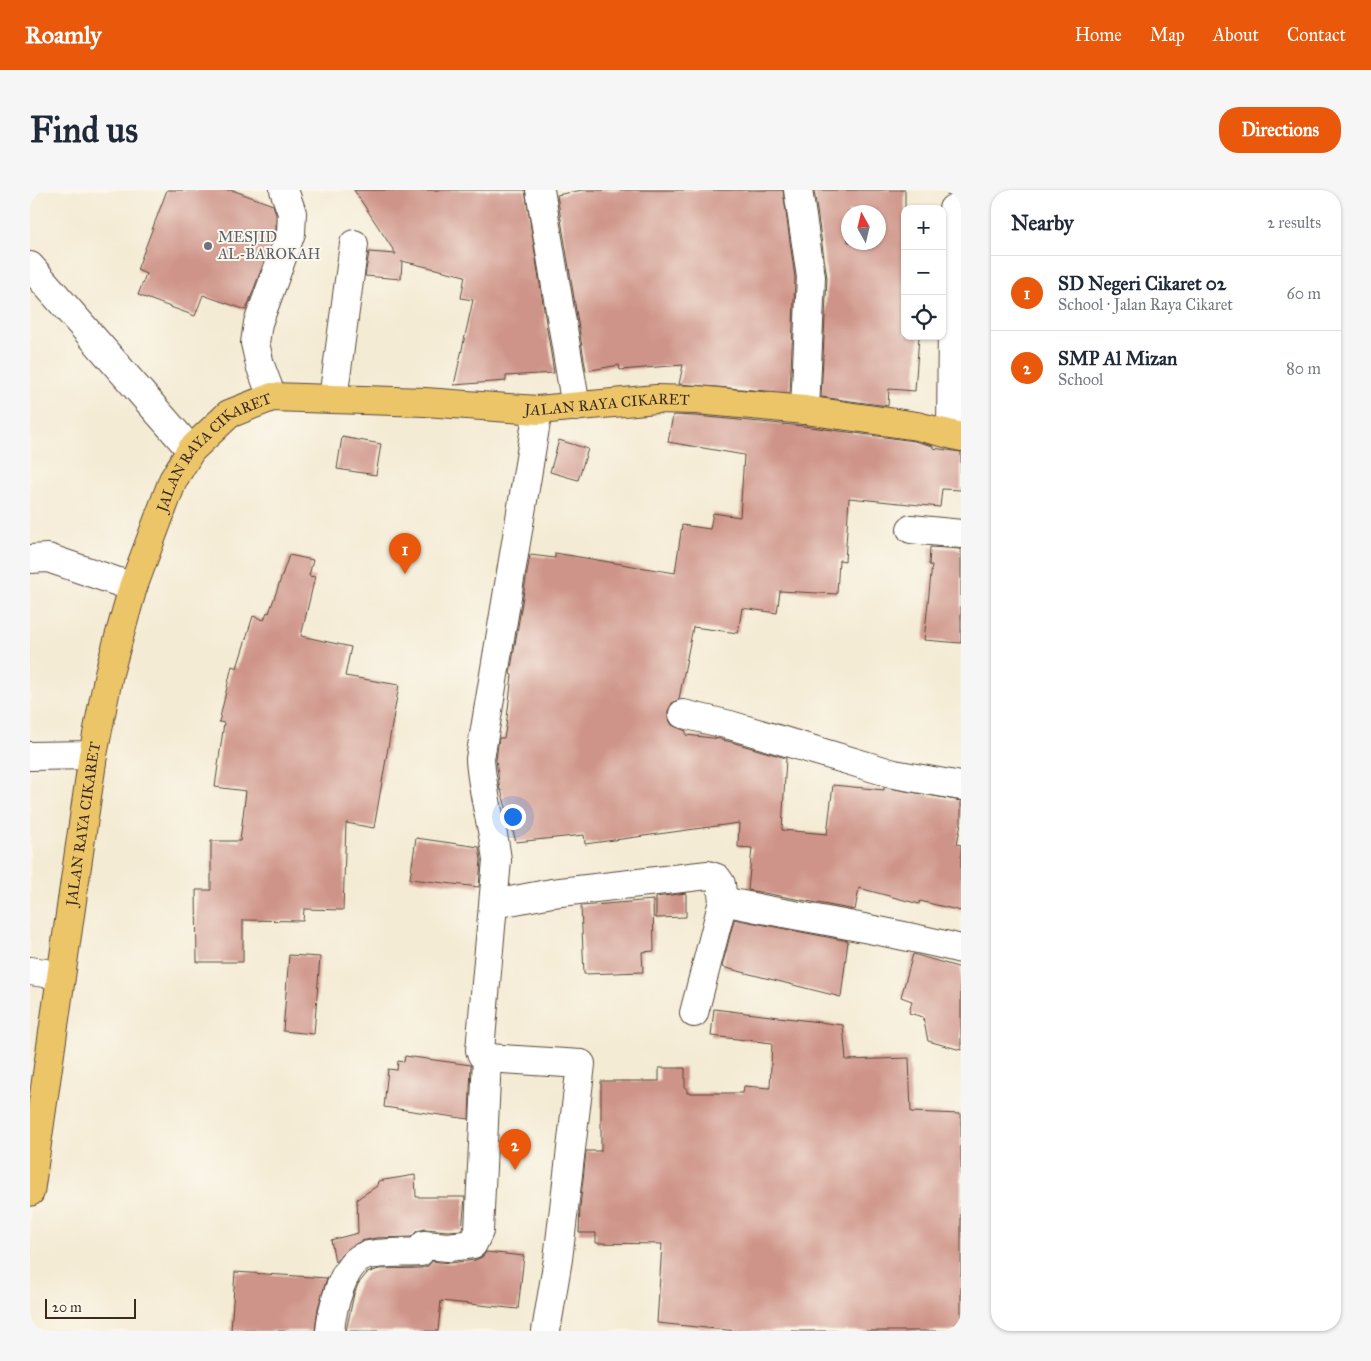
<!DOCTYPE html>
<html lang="en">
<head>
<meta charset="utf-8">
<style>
  body { margin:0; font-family:"IM FELL Great Primer",serif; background:#f6f6f7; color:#1f2937 }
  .controls { position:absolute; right:15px; top:15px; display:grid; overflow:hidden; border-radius:10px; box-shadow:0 1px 4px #0004 }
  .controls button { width:45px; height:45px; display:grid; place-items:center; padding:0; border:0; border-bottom:1px solid #e0e1e3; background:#fff; color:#1f2937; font:25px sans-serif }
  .compass { position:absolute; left:811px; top:15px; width:45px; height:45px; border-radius:50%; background:#fff; box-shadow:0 1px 4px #0004; rotate:352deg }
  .scale { position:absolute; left:15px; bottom:12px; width:91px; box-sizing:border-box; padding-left:5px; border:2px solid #3b2a1e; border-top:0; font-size:14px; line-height:18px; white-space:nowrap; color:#3b2a1e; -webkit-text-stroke:4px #fbf7ec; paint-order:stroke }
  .you { position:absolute; left:482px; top:626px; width:18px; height:18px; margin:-12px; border:4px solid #fff; border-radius:50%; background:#1a73e8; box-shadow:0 0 0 8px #1a73e833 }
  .badge { display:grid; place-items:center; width:32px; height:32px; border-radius:50%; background:#ea580c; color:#fff; font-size:16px; font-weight:700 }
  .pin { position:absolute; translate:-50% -41px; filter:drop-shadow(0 1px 2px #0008) }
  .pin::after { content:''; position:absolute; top:26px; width:18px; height:15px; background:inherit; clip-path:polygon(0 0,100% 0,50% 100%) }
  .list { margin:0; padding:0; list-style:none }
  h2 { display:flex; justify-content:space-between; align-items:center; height:65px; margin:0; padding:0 20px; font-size:21px }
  h2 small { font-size:16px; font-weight:400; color:#747a83 }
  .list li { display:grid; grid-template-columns:32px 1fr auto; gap:15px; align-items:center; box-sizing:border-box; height:75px; padding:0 20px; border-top:1px solid #e0e1e3 }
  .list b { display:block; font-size:19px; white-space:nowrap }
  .list p { margin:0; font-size:16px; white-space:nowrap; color:#747a83 }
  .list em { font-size:16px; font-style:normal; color:#747a83 }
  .icon { flex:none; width:28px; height:28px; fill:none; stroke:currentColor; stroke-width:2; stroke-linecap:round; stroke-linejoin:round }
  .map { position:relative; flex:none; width:931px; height:1141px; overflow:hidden; border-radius:20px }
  header { display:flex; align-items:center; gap:30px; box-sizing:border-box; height:70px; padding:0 25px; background:#ea580c; color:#fff }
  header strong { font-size:24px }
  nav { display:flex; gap:28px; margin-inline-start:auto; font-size:18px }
  .intro { display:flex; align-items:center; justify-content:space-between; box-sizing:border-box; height:120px; padding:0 30px }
  h1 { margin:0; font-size:35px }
  .button { padding:12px 22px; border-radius:20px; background:#ea580c; color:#fff; font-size:18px; font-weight:700 }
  main { display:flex; gap:30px; padding:0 30px }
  aside { flex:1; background:#fff; border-radius:20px; box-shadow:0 1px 4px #0004 }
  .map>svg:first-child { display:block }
</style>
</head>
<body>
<header>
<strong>Roamly</strong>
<nav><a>Home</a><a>Map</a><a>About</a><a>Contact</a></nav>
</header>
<div class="intro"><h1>Find us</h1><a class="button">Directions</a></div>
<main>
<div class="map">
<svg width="931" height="1141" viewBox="0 0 931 1141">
  <rect width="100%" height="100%" fill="#fbf7ec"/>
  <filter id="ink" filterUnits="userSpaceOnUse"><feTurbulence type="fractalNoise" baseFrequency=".02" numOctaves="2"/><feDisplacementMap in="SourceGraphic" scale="10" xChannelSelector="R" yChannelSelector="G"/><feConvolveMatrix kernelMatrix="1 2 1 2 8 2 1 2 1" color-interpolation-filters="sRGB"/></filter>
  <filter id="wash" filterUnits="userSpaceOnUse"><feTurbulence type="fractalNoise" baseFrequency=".0096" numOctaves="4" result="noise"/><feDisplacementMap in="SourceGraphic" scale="20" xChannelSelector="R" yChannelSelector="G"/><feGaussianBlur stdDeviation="1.12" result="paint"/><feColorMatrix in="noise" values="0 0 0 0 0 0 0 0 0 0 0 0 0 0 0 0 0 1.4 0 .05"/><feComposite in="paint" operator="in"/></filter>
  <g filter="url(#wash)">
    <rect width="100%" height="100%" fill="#f4ebd4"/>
    <g id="blocks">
      <g fill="#cf9489" fill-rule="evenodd">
        <polygon points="137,0 202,0 243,15 246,25 246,40 216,120 173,105 165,126 108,105 116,84 107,80"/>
        <polygon points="324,0 495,0 524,183 476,186 476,191 424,195 443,110 431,108 435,86 372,71 371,89 335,86 339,62 366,64"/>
        <polygon points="552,0 753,0 765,88 760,203 649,194 653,175 590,180 589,175 556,181 527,5"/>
        <path d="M 784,0 L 875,0 L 875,146 L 889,146 L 885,201 L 859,199 L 858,216 L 791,207 L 797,88 ZM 818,22 L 848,22 L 848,52 L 818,52 Z"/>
        <polygon points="643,225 666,226 773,236 884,251 903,256 903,258 931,262 931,300 912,299 910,317 819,308 815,371 809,370 807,404 750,401 747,423 712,418 708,443 663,437 649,509 642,513 638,521 638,528 642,535 656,541 656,545 691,549 691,550 698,551 756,568 752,640 797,644 803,595 854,600 854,597 931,611 931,633 927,654 931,655 931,721 890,711 889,714 829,698 825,720 718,700 722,658 708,657 709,633 555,654 554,645 486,652 471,600 470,600 466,570 469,548 474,548 476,537 482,485 480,484 500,365 525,368 525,363 645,383 652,335 680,339 683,323 710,327 714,265 638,252"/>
        <polygon points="312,247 351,254 346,285 307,279"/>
        <polygon points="529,250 558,259 548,290 520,282"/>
        <polygon points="900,357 931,359 931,453 894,450 902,375 899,375"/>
        <polygon points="259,365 283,370 279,386 285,387 271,446 321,457 315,486 369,495 344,638 316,633 313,720 274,719 273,731 213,730 213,772 167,772 166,700 181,700 181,651 210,651 216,601 185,597 194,533 189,532 202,476 207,478 223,426 234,430 237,422 239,423"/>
        <polygon points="386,648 449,657 451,670 449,697 380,689"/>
        <polygon points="656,703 656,727 626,728 626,707"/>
        <polygon points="623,710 624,761 612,762 613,782 554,784 551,716"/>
        <polygon points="704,729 818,751 811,807 692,777"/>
        <polygon points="883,764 931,778 931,860 898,851 893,827 879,823 882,811 871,807"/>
        <polygon points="259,765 290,767 284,844 253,841"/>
        <polygon points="684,819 813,835 816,870 879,868 881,922 931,924 931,1141 707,1141 627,1133 632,1054 566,1053 566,1043 549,1043 550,1017 556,961 571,961 571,891 629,891 629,878 655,878 655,898 657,898 657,903 713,903 714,896 740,898 742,853 681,846"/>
        <polygon points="375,866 441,875 439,929 354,917 358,879 367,880 368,871 374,872"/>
        <polygon points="385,985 386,1007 435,1007 432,1040 418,1041 395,1039 387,1041 381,1047 346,1048 331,1051 316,1060 305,1072 301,1050 328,1043 327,1009 347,996 348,991"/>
        <polygon points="456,1062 494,1066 488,1119 411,1111 408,1141 316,1141 324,1104 328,1094 337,1083 349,1079 391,1078 398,1076 402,1071 420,1073 445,1070 452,1067"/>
        <polygon points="205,1082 297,1088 288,1118 285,1141 201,1141"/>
      </g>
    </g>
  </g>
  <g filter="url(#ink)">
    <use href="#blocks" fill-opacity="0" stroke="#574739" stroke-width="1"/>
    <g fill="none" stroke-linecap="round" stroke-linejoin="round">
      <defs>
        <g id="minor">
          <polyline points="510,0 546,217"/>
          <polyline points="768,0 781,87 775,220"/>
          <polyline points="0,76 161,260"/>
          <polyline points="242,207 230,175 225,153 228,133 261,43 262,23 254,0"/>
          <polyline points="303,209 324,54"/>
          <path d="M 508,220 L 450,569 C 452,603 463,636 467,670 L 450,860 L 452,865 L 457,868 L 551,874 L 528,1069 L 516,1141"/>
          <polyline points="921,243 923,19"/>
          <polyline points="881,339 931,344"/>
          <polyline points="0,369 18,368 103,397"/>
          <polyline points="653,524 700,535 864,584 931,596"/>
          <polyline points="0,566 63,565"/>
          <path d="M 693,711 C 772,728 852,739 931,759"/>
          <polyline points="464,714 522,703 678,685 687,688 691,694 693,711 664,823"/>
          <polyline points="0,781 30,785"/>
          <path d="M 300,1141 C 302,1120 312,1073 335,1066 C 348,1062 376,1063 390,1062 L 394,1055 L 418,1057 L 443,1054 L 449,1041 L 457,868"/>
        </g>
        <g id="major">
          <path id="s1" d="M 0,1002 L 63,565 L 79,483 L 103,397 L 143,290 L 161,260 L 199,224 L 242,207 L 395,212 L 508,220 L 626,209 L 667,210 L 775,220 L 887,236 L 931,247"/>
        </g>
      </defs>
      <use href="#minor" stroke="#574739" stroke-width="30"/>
      <use href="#major" stroke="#574739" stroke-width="30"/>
      <use href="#minor" stroke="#fff" stroke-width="28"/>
      <use href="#major" stroke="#edc569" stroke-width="28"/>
    </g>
  </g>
  <circle fill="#6b7280" stroke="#fbf7ec" stroke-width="2" cx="178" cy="56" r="5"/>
  <g text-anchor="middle" stroke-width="4" stroke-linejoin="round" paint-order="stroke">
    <g font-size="15" fill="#5b616d" stroke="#fbf7ec" text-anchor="start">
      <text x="188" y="52">MESJID<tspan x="188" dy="17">AL-BAROKAH</tspan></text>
    </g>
    <g font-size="15" fill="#3b2a1e" stroke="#fbf7ec">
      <text dy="5" stroke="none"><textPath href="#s1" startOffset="1198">JALAN RAYA CIKARET</textPath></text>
      <text dy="5" stroke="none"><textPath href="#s1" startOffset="778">JALAN RAYA CIKARET</textPath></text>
      <text dy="5" stroke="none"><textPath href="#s1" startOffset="372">JALAN RAYA CIKARET</textPath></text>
    </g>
  </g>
</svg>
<div class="controls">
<button>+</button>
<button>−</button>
<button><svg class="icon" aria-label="locate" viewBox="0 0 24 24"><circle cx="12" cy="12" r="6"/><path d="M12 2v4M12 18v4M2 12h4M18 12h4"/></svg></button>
</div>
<svg class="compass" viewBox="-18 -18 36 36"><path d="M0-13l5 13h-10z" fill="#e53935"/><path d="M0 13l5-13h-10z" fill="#747a83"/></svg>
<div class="scale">20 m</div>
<div class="you"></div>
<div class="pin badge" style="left:375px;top:384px">1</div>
<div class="pin badge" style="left:485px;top:980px">2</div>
</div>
<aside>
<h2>Nearby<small>2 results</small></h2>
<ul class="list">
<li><span class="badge">1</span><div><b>SD Negeri Cikaret 02</b><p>School · Jalan Raya Cikaret</p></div><em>60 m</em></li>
<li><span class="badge">2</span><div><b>SMP Al Mizan</b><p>School</p></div><em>80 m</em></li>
</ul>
</aside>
</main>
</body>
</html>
